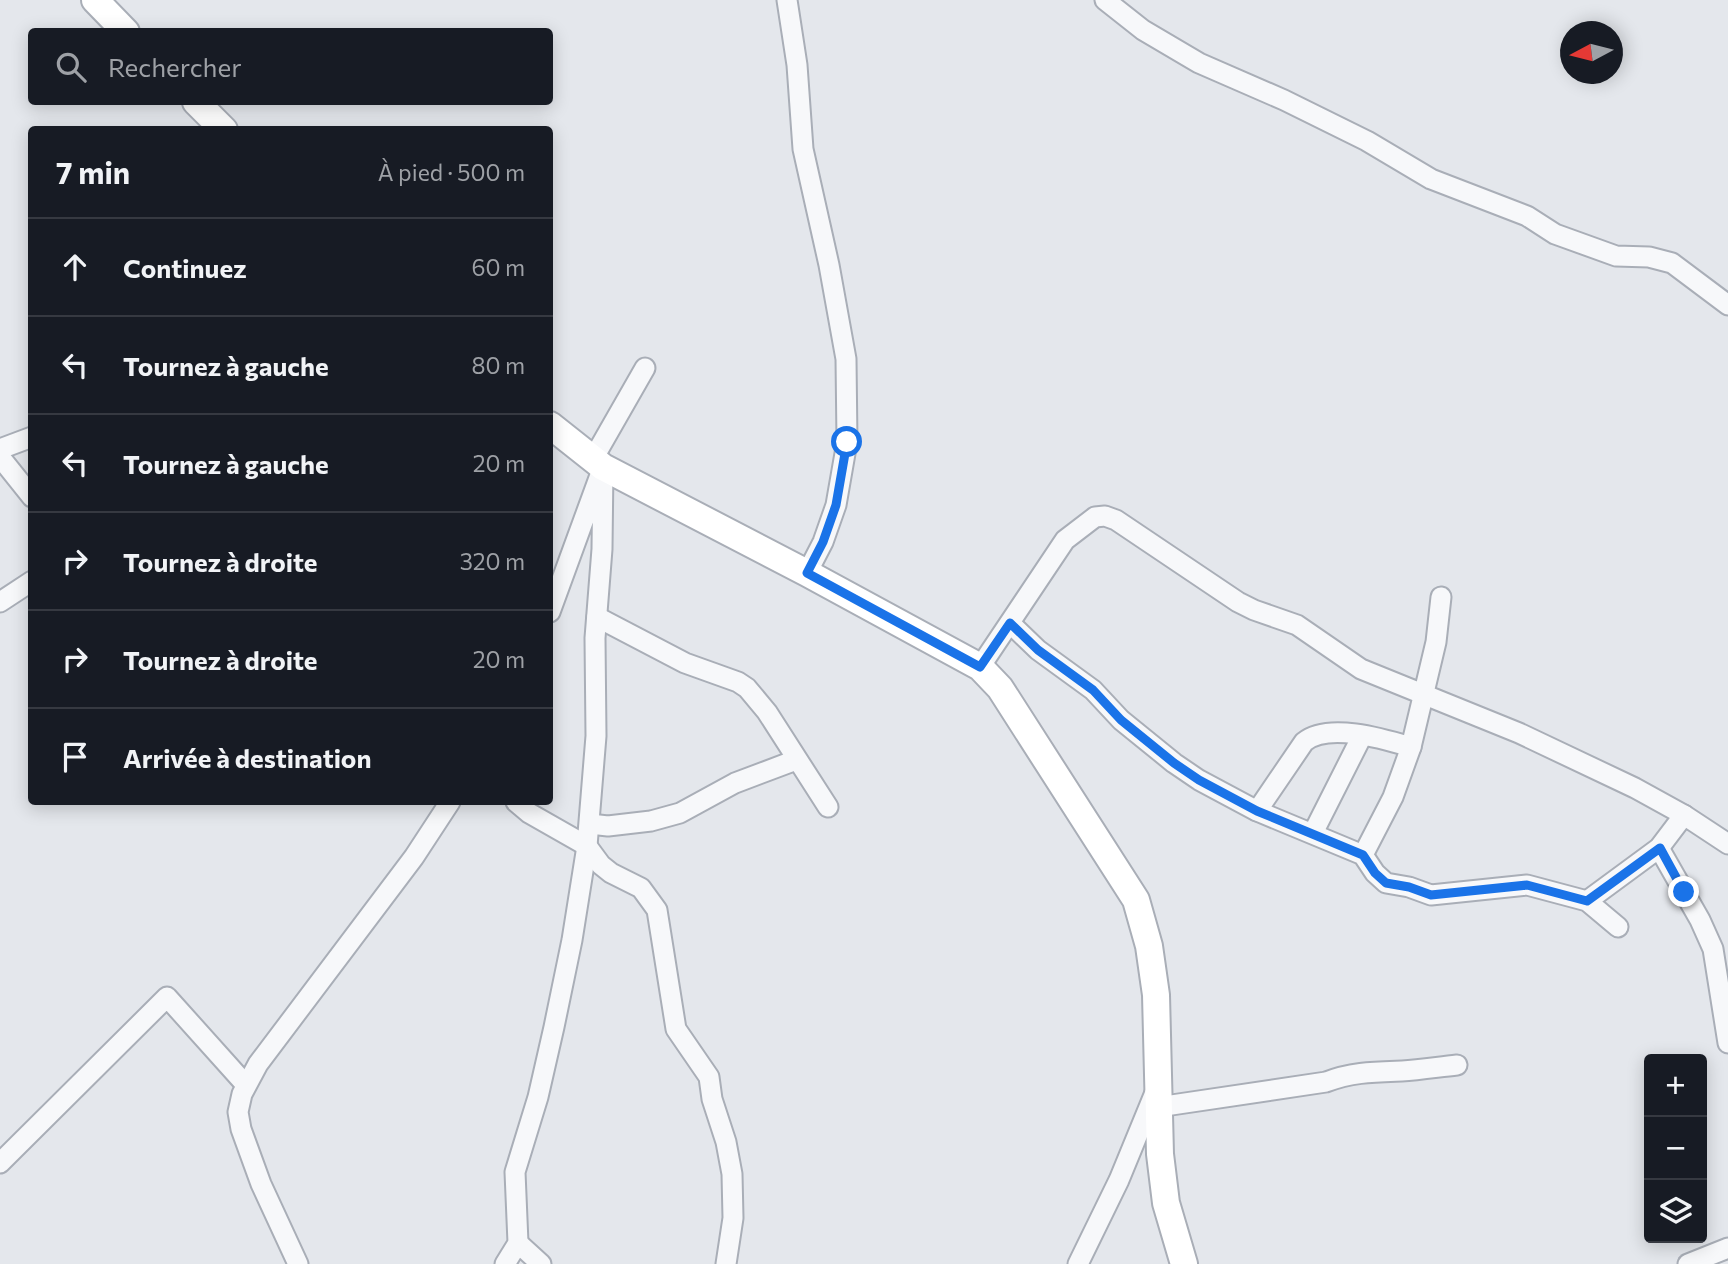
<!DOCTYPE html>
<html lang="fr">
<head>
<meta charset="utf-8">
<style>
  body { margin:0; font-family:Commissioner,sans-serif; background:#20242c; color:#f1f3f6 }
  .controls { position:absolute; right:21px; bottom:21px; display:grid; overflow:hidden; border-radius:7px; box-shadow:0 4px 18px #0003 }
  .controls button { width:63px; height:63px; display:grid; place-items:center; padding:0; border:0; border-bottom:2px solid #363941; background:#171b24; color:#f1f3f6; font:35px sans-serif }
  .compass { position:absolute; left:1560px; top:21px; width:63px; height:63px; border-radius:50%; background:#171b24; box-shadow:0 4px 18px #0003; rotate:263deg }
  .stop { position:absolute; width:21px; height:21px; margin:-16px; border:5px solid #1a73e8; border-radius:50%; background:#fff }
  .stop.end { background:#1a73e8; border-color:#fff; box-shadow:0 2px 7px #0008 }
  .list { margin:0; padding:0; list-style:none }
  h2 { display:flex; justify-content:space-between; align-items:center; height:91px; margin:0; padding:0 28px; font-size:30px }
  h2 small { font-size:23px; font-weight:400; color:#9ea1a6 }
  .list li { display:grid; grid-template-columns:46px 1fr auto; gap:21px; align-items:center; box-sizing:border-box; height:98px; padding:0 28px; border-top:2px solid #363941 }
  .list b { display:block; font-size:26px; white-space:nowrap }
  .list em { font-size:23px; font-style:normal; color:#9ea1a6 }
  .icon { flex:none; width:38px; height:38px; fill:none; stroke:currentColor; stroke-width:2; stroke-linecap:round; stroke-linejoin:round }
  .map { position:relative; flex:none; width:1728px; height:1264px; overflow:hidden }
  .search { position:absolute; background:#171b24; box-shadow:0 4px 18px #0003; left:28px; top:28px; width:525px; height:77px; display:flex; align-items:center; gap:18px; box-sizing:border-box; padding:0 24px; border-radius:7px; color:#9ea1a6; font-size:26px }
  .panel { position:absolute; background:#171b24; box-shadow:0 4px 18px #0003; left:28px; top:126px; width:525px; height:679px; border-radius:7px }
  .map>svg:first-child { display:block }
</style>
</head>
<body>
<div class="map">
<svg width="1728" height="1264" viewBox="0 0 1728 1264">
  <rect width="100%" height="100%" fill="#e4e7ec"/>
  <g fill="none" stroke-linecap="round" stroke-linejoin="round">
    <defs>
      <g id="street">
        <polyline points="787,0 797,65 803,149 829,265 846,359 847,442 836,505 823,542 807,573"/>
        <polyline points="1105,0 1143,30 1199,63 1284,100 1367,141 1431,179 1527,216 1555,234 1616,256 1649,257 1672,263 1728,305"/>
        <polyline points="0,449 32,437"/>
        <polyline points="0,457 32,497"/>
        <polyline points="593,459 645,368"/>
        <polyline points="0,602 32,581"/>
        <polyline points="597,617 685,663 738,682 747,688 767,712 828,807"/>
        <polyline points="1010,623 1038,650 1093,690 1121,720 1174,763 1199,780 1257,811 1363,855 1375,873 1386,883 1409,887 1431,895 1527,885 1587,901 1618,927"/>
        <polyline points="980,667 1065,540 1095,517 1105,516 1116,520 1238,602 1254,610 1297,625 1361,669 1519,733 1635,788 1684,815 1728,844"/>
        <polyline points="516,802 529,813 587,846 601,865 611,873 641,888 657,910 676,1029 709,1077 712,1099 726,1142 732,1174 733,1218 726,1264"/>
        <path d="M 1257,811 L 1304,742 C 1328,722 1384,739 1411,747"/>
        <polyline points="590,824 608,826 651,821 680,813 735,783 796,760"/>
        <polyline points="1313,833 1362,736"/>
        <polyline points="1659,848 1700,920 1713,949 1728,1043"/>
        <polyline points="1363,855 1393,797 1411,747 1436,642 1441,597"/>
        <polyline points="1587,901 1659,848 1684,815"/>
        <path d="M 1158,1107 L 1326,1082 C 1352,1072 1374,1072 1402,1071 C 1420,1070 1438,1067 1457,1065"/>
        <polyline points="0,1163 167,997 246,1085"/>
        <polyline points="518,1243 541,1264"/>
        <polyline points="298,1264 261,1184 241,1129 238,1112 242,1094 258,1064 414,857 450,802"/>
        <polyline points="505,1264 518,1243 515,1172 538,1097 554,1027 572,940 587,846 596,736 595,638 602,549 603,467 550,612"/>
        <polyline points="1078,1264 1119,1180 1156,1090"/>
        <polyline points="1688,1264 1728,1248"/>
      </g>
      <g id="secondary">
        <polyline points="95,0 126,32"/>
        <polyline points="196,102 224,130"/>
        <polyline points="550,425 603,467 807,573 980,667 1000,688 1136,900 1149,946 1156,995 1160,1154 1166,1203 1184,1264"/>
      </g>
    </defs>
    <use href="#street" stroke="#a9aeb7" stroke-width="23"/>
    <use href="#secondary" stroke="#a9aeb7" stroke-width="30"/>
    <use href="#street" stroke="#f7f8fa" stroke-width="19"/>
    <use href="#secondary" stroke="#fff" stroke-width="26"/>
  </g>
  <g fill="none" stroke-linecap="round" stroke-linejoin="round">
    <polyline stroke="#1a73e8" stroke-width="9" points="847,442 836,505 823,542 807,573 980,667 1010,623 1038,650 1093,690 1121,720 1174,763 1199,780 1257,811 1363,855 1375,873 1386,883 1409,887 1431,895 1527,885 1587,901 1660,848 1684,892"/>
  </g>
</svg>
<div class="controls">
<button>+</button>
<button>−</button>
<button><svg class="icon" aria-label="layers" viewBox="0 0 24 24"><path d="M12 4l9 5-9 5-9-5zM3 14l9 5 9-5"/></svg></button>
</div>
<svg class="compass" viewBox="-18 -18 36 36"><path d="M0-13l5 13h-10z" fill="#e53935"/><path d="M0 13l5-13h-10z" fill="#9ea1a6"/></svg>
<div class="stop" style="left:847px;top:442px"></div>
<div class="stop end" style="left:1684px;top:892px"></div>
<div class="search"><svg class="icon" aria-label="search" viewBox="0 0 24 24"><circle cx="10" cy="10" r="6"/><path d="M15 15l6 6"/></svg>Rechercher</div>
<section class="panel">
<h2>7 min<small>À pied · 500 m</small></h2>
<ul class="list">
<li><svg class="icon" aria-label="ahead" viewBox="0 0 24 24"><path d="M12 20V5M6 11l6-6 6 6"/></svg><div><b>Continuez</b></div><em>60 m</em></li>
<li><svg class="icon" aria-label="left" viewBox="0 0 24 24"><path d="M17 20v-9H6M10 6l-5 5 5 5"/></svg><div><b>Tournez à gauche</b></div><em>80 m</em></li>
<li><svg class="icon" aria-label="left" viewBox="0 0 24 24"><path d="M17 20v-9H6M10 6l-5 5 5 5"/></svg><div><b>Tournez à gauche</b></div><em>20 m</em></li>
<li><svg class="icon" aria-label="right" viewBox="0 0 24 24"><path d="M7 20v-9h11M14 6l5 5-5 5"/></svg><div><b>Tournez à droite</b></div><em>320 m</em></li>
<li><svg class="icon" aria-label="right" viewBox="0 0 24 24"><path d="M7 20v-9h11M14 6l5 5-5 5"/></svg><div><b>Tournez à droite</b></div><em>20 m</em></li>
<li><svg class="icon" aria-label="arrive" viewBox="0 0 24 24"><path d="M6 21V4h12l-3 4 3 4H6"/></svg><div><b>Arrivée à destination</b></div></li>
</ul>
</section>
</div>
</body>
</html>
